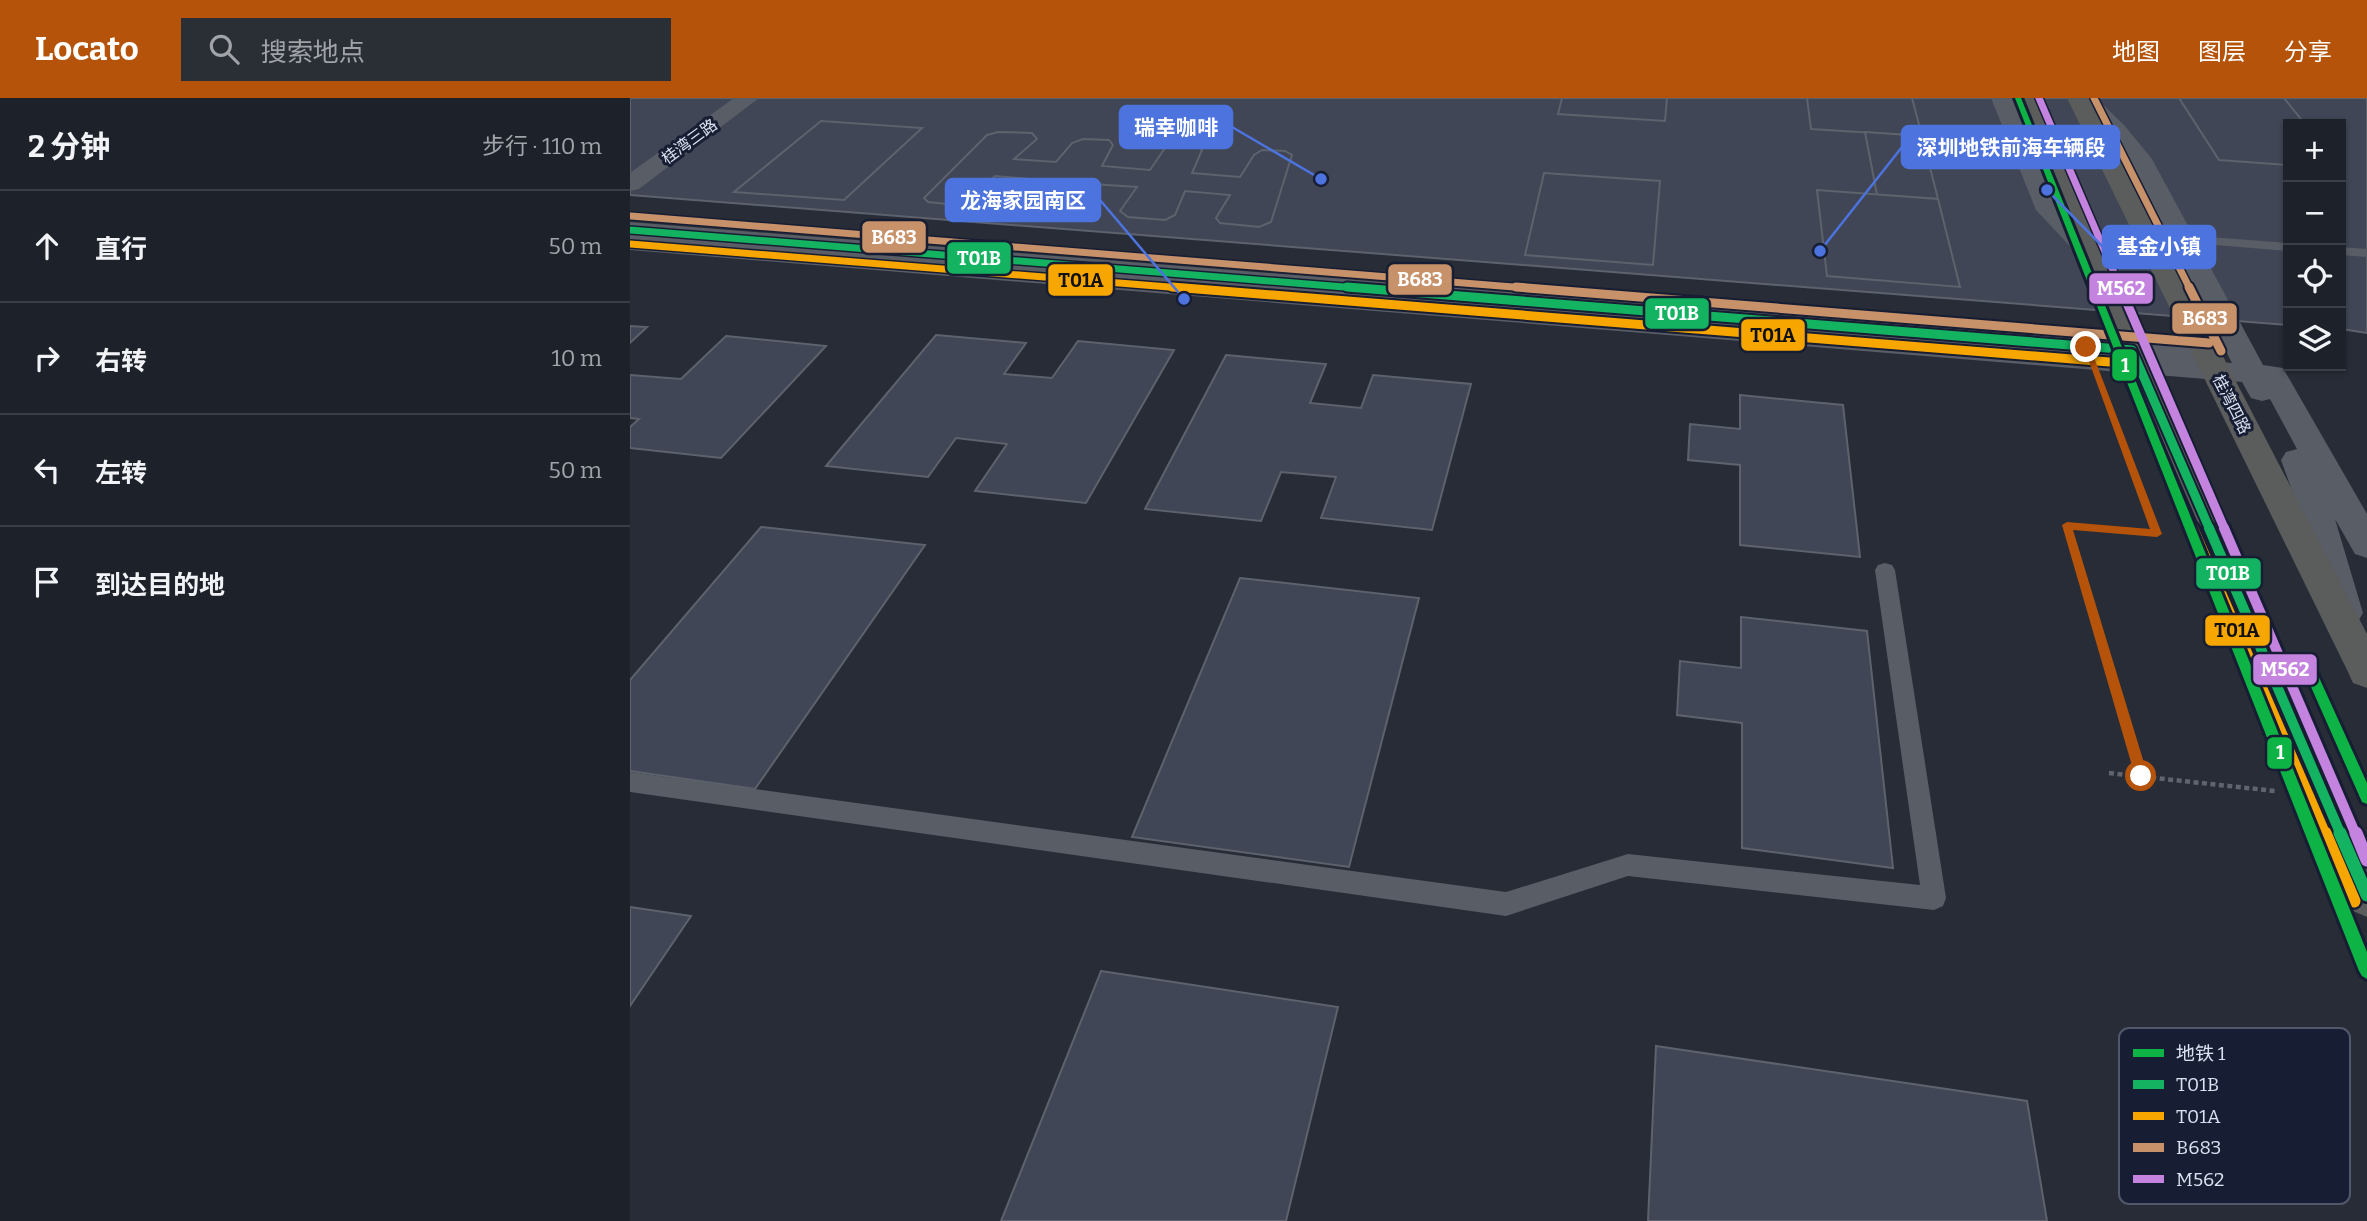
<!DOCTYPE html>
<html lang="zh">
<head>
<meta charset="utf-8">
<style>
  body { margin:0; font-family:Bitter,"Noto Sans SC",serif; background:#2a2e35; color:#f1f3f6 }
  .controls { position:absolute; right:21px; top:21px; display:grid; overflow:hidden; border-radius:0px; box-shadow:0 2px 5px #0004 }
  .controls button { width:63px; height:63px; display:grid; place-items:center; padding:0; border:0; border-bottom:2px solid #3b3e46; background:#1d2129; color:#f1f3f6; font:35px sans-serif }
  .stop { position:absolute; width:21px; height:21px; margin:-16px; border:5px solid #b45309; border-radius:50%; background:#fff }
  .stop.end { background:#b45309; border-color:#fff; box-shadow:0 2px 7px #0008 }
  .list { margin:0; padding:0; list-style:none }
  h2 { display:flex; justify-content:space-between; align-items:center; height:91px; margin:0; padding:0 28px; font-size:30px }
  h2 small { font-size:23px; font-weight:400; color:#a0a3a8 }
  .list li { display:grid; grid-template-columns:46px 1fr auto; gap:21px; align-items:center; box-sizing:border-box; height:112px; padding:0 28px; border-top:2px solid #3b3e46 }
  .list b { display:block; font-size:26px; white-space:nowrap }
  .list em { font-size:23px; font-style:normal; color:#a0a3a8 }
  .icon { flex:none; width:38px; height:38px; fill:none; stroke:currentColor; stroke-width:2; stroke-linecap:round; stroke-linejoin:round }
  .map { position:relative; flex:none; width:1737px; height:1123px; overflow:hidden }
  header { display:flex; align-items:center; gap:42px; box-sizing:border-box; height:98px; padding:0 35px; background:#b45309; color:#fff }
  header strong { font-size:33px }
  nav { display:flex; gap:38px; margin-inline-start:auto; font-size:24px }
  .search { width:490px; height:63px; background:#2a2e35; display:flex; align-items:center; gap:18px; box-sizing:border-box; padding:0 24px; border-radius:0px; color:#a0a3a8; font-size:26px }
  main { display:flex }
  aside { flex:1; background:#1d2129 }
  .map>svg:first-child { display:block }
</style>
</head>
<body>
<header>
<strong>Locato</strong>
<div class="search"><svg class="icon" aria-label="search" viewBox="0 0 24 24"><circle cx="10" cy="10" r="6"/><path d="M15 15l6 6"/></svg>搜索地点</div>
<nav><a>地图</a><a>图层</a><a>分享</a></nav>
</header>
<main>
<aside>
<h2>2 分钟<small>步行 · 110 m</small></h2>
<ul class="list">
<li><svg class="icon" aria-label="ahead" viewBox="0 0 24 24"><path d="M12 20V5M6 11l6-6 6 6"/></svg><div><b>直行</b></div><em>50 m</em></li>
<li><svg class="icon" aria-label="right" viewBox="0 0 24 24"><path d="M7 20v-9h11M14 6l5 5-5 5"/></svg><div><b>右转</b></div><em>10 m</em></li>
<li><svg class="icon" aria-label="left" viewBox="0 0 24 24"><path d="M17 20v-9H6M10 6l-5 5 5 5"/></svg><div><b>左转</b></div><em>50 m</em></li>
<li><svg class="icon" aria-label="arrive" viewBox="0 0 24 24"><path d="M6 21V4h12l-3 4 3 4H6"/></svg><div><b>到达目的地</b></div></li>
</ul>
</aside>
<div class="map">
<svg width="1737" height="1123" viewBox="0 0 1737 1123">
  <rect width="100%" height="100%" fill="#272c37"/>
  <g fill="#404655" stroke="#5d626c" stroke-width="2">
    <polygon points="0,0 1737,0 1737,235 1711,231 1711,26 1658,26 1658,227 0,97"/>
    <polygon points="932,0 1037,0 1035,23 928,16"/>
    <polygon points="1177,0 1282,0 1292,38 1181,31"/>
    <polygon points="1549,0 1654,0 1675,26 1658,26 1658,67 1589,62"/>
    <polygon points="191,23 292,30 214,102 104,94"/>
    <polygon points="368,34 402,35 407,41 384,61 426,64 442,45 453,41 479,42 483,47 472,68 520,72 535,50 545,46 567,48 572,52 562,75 610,79 624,57 632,52 655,53 662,57 641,124 629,129 590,125 586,120 600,97 555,93 545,117 535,122 498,119 490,113 507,89 462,86 449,109 436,114 398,112 393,104 412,82 365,78 337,104 327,107 298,104 294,100 357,37"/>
    <polygon points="1235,34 1292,38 1308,101 1247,97"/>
    <polygon points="914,75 1030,83 1023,167 895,157"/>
    <polygon points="1187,92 1308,101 1330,189 1197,178"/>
    <polygon points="0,228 17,229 0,245"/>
    <polygon points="306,237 396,245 374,276 422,280 448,243 544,252 456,405 345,393 377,346 326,340 298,379 196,368"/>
    <polygon points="96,238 196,248 91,360 0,350 0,329 9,321 0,320 0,277 51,281"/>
    <polygon points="596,257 696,266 680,305 731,310 743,277 841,286 802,432 691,420 706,379 651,374 631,423 515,411"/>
    <polygon points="1110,297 1213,307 1230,459 1110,447 1110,367 1058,362 1060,326 1110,331"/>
    <polygon points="131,429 295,447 125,691 0,673 0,582"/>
    <polygon points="610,480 789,500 719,769 502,739"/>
    <polygon points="1111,519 1237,533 1263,770 1112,750 1112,625 1047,617 1050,563 1111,570"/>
    <polygon points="0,809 61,818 0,908"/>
    <polygon points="471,873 708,909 656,1123 371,1123"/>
    <polygon points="1026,948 1397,1003 1417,1123 1018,1123"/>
  </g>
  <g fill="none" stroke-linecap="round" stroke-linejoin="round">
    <g stroke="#61646d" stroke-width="3.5" stroke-dasharray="4.5 2.5" stroke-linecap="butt">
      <polyline points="1474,295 1525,432"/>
      <polyline points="1438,432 1437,427 1486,432"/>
    </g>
    <g stroke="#61646d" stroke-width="4.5" stroke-dasharray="5 3.5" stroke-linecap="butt">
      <polyline points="1438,430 1511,678"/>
      <polyline points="1469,430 1527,436 1525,430"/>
      <polyline points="1479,675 1645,693"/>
    </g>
    <g fill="#595d66" fill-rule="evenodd">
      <polygon points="1553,137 1658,145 1658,153 1548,144 1548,138"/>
      <polygon points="1711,149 1737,151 1737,159 1711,157"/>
      <polygon points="1255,465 1262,467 1265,472 1316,800 1313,808 1304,812 998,778 876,818 0,694 0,674 876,794 998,756 1290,787 1245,472 1248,467"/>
    </g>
    <g fill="#595d66" fill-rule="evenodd">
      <polygon points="1361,0 1383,0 1429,109 1470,149 1474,155 1470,161 1461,163 1452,161 1406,112"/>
      <polygon points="1443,0 1466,0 1495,28 1522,61 1633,267 1653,270 1737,416 1737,460 1725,456 1705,421 1733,515 1727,525 1714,529 1701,525 1695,515 1668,409 1651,362 1656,354 1667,351 1640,301 1632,303 1621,300 1612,284 0,152 0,136 1602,265 1499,63"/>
    </g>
    <g fill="#595d66" fill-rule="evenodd">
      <polygon points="104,0 129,0 9,91 0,93 0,75"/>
      <polygon points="0,124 1578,250 1588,253 1593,259 1588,265 1578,268 0,140"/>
    </g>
    <g fill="#5b5c5c" fill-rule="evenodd">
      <polygon points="1383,0 1405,0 1737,746 1737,819 1721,812 1714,797"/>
      <polygon points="1437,0 1459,0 1737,536 1737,590 1723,585 1718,574"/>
    </g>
    <defs>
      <polyline id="bus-1-far3" points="0,132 739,191"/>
      <polyline id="bus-1-far2" points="717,189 1502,252 1580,432"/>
      <polyline id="bus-1-far1" points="1579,430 1711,737"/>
      <polyline id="bus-1" points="1710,735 1737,797"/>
      <polyline id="bus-2-far3" points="0,146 564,191"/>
      <polyline id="bus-2-far2" points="542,189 1492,265 1564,432"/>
      <polyline id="bus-2-far1" points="1563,430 1696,737"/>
      <polyline id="bus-2" points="1695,735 1724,803"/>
      <g id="bus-3-far1">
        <polyline points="1464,0 1560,191"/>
        <polyline points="1,118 908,191"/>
      </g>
      <g id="bus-3">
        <polyline points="886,189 1579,245"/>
        <polyline points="1559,189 1591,253"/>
      </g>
      <polyline id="bus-4-far3" points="1409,0 1491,191"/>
      <polyline id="bus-4-far2" points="1490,189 1595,432"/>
      <polyline id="bus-4-far1" points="1594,430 1726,737"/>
      <polyline id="bus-4" points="1726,735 1737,762"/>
    </defs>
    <use href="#bus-1-far3" stroke="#171e33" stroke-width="10"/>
    <use href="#bus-1-far2" stroke="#171e33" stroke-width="13"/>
    <use href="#bus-1-far1" stroke="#171e33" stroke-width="16"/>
    <use href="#bus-1" stroke="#171e33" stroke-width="18"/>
    <use href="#bus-2-far3" stroke="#171e33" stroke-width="10"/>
    <use href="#bus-2-far2" stroke="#171e33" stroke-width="13"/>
    <use href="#bus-2-far1" stroke="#171e33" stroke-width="16"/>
    <use href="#bus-2" stroke="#171e33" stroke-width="18"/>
    <use href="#bus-3-far1" stroke="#171e33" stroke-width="10"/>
    <use href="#bus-3" stroke="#171e33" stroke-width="13"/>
    <use href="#bus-4-far3" stroke="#171e33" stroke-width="10"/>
    <use href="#bus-4-far2" stroke="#171e33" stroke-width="13"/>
    <use href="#bus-4-far1" stroke="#171e33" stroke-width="16"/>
    <use href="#bus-4" stroke="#171e33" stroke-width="18"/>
    <use href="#bus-1-far3" stroke="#13b361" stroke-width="7"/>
    <use href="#bus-1-far2" stroke="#13b361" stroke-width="9"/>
    <use href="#bus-1-far1" stroke="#13b361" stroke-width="10"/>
    <use href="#bus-1" stroke="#13b361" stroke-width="13"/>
    <use href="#bus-2-far3" stroke="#f7a600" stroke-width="7"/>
    <use href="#bus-2-far2" stroke="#f7a600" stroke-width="9"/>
    <use href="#bus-2-far1" stroke="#f7a600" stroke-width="10"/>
    <use href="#bus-2" stroke="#f7a600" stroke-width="13"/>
    <use href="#bus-3-far1" stroke="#c7916a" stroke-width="7"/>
    <use href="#bus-3" stroke="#c7916a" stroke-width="9"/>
    <use href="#bus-4-far3" stroke="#c483df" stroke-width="7"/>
    <use href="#bus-4-far2" stroke="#c483df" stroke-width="9"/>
    <use href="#bus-4-far1" stroke="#c483df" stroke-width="10"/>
    <use href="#bus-4" stroke="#c483df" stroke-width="13"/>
    <defs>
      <g id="metro-1">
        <polygon points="1385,0 1391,0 1737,854 1737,881 1732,878 1729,873"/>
        <polygon points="1676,559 1680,561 1682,564 1737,685 1737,706 1732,704 1670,564 1672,561"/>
      </g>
    </defs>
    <use href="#metro-1" stroke="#171e33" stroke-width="6"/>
    <use href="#metro-1" fill="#0db344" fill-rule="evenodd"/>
  </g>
  <polygon fill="#b45309" points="1453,247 1460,249 1532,436 1527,439 1443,432 1518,678 1511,684 1505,678 1432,427 1437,424 1520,431"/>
  <g text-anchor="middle" stroke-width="6" stroke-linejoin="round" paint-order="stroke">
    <g font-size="16" fill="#dbe1f0" stroke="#171e33">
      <text transform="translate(59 43) rotate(-36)" y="6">桂湾三路</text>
      <text transform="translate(1602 306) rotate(63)" y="6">桂湾四路</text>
    </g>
  </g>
  <rect x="1489" y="930" width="231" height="176" rx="10" fill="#171e33" stroke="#52586c" stroke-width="2"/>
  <rect x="1503" y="951" width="31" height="8" fill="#0db344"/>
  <rect x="1503" y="982" width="31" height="9" fill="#13b361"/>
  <rect x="1503" y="1014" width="31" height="8" fill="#f7a600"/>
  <rect x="1503" y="1045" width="31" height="9" fill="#c7916a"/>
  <rect x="1503" y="1077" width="31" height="8" fill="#c483df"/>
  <g font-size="19" fill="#dbe1f0">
    <text x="1546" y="962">地铁 1</text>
    <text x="1546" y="993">T01B</text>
    <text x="1546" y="1025">T01A</text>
    <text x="1546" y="1056">B683</text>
    <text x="1546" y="1088">M562</text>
  </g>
  <path fill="none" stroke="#4c73de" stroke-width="2.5" d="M691 81L602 29M1190 153L1272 49M554 201L470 102M1417 92L1473 149"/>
  <g fill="#4c73de" stroke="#171e33" stroke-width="2.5">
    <circle cx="691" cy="81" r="7"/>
    <circle cx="1190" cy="153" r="7"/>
    <circle cx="554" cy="201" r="7"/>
    <circle cx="1417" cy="92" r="7"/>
  </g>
  <g fill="#4c73de" stroke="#4c73de" stroke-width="2.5">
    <rect x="490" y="8" width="112" height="42" rx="7"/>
    <rect x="1272" y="28" width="217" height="42" rx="7"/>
    <rect x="316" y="81" width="154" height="42" rx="7"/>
    <rect x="1473" y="128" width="112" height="42" rx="7"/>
  </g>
  <g font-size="21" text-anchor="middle" font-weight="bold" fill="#fff">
    <text x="546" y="37">瑞幸咖啡</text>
    <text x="1381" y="57">深圳地铁前海车辆段</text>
    <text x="393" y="110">龙海家园南区</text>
    <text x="1529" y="156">基金小镇</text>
  </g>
  <g stroke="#171e33" stroke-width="2.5">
    <rect x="231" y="122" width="66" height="34" rx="7" fill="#c7916a"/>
    <rect x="316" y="143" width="66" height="34" rx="7" fill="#13b361"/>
    <rect x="757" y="165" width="66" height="33" rx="7" fill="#c7916a"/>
    <rect x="417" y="165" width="67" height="34" rx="7" fill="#f7a600"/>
    <rect x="1458" y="174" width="66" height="33" rx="7" fill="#c483df"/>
    <rect x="1014" y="199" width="66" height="33" rx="7" fill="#13b361"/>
    <rect x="1541" y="204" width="67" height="33" rx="7" fill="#c7916a"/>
    <rect x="1110" y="220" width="66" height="34" rx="7" fill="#f7a600"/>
    <rect x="1481" y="250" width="27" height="34" rx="7" fill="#0db344"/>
    <rect x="1565" y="459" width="67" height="33" rx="7" fill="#13b361"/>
    <rect x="1574" y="516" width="67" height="33" rx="7" fill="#f7a600"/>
    <rect x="1622" y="555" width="66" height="33" rx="7" fill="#c483df"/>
    <rect x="1636" y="638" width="27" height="34" rx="7" fill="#0db344"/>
  </g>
  <g font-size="19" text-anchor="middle" font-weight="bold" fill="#fff">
    <text x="264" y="146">B683</text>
    <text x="349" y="167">T01B</text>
    <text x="790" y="188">B683</text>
    <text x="1491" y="197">M562</text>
    <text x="1047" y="222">T01B</text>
    <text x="1575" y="227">B683</text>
    <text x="1495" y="274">1</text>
    <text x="1598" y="482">T01B</text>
    <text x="1655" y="578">M562</text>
    <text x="1650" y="661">1</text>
  </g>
  <g font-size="19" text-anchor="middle" font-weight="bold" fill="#111">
    <text x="451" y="189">T01A</text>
    <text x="1143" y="244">T01A</text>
    <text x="1607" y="539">T01A</text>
  </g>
</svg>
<div class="controls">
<button>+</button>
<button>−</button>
<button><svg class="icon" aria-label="locate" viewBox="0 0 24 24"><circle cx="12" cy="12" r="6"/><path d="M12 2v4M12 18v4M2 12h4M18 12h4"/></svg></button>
<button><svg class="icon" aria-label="layers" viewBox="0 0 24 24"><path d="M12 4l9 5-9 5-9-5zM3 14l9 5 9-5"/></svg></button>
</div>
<div class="stop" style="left:1511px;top:678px"></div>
<div class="stop end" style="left:1456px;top:249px"></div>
</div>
</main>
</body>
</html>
